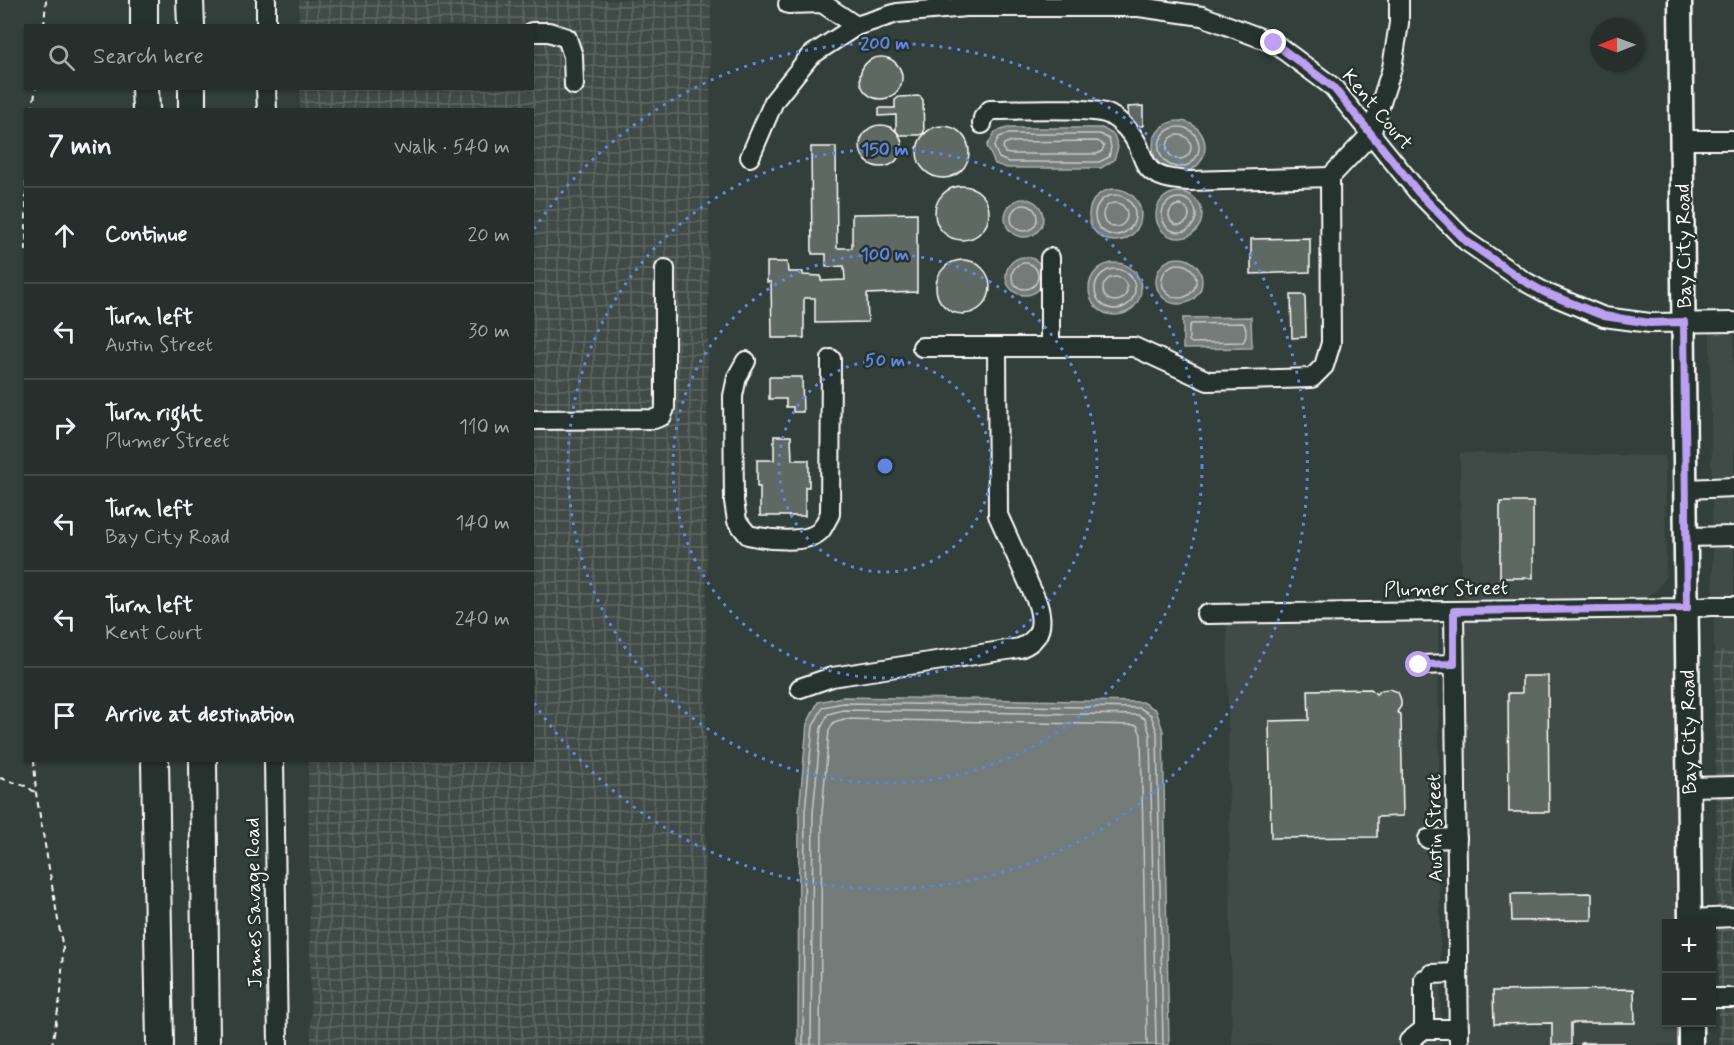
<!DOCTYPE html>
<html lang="en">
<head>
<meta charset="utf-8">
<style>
  body { margin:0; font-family:Mynerve,sans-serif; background:#2e3734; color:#f1f3f6 }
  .controls { position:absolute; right:18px; bottom:18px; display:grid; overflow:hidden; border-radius:0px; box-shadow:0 2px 4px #0004 }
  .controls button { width:54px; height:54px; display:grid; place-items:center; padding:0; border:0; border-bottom:2px solid #424a48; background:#262f2c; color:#f1f3f6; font:30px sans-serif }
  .compass { position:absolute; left:1590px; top:18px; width:54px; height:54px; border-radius:50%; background:#262f2c; box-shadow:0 2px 4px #0004; rotate:269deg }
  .stop { position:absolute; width:18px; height:18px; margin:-14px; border:4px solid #bca0f2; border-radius:50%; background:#fff }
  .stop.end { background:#bca0f2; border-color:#fff; box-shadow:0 2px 6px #0008 }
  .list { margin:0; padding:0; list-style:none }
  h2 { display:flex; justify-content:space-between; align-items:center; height:78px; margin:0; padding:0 24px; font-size:26px }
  h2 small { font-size:20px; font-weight:400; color:#a4a9a9 }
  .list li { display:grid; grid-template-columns:39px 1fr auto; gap:18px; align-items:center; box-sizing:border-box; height:96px; padding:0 24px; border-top:2px solid #424a48 }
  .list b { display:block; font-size:22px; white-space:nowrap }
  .list p { margin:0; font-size:20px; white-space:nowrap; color:#a4a9a9 }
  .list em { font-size:20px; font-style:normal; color:#a4a9a9 }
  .icon { flex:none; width:33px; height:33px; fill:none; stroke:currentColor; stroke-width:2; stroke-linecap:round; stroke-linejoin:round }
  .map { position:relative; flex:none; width:1734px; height:1045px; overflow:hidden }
  .search { position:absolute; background:#262f2c; box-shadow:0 2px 4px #0004; left:24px; top:24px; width:510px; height:66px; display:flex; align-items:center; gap:15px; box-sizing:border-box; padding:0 21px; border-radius:0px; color:#a4a9a9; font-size:22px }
  .panel { position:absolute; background:#262f2c; box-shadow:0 2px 4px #0004; left:24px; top:108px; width:510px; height:654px; border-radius:0px }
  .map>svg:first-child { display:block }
</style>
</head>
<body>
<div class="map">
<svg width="1734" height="1045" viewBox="0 0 1734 1045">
  <defs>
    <pattern id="industrial-grid" width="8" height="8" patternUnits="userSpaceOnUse" patternTransform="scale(1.5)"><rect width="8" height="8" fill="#404c47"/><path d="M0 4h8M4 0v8" fill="none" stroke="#5d6763"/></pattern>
  </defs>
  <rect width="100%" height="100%" fill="#333f3a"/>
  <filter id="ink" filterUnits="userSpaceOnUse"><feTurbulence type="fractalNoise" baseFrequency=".0167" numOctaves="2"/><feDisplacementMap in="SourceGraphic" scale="12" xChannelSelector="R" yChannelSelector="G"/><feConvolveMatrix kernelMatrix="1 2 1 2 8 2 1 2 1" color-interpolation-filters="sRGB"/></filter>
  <g filter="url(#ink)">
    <g fill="#404c47">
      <polygon points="1710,333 1734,333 1734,651 1714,651"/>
      <polygon points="1460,453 1665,456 1666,577 1656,591 1644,598 1471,599 1463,595 1461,588"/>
      <polygon points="1475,618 1658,618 1667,621 1673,627 1674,634 1677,923 1666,924 1666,1022 1678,1023 1678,1045 1467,1045 1462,629 1466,623"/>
      <polygon points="1432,620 1438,623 1441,1045 1232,1045 1227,622"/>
    </g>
    <g fill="url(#industrial-grid)">
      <polygon points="299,0 711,0 707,445 705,1045 311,1045 308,761 532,760 532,110 300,109 300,89 532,88 532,26 299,25"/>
      <polygon points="1714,651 1734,651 1734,1045 1719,1045"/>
    </g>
    <g fill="#737b78" stroke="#abb0ae" stroke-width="1.5">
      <circle cx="1179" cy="147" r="26"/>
      <polygon points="1007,128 1102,128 1114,135 1118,147 1114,160 1101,168 1007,168 995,164 987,146 995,132"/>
      <circle cx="1115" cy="215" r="26"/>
      <circle cx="1179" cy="215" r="23"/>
      <circle cx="1024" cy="218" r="19"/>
      <circle cx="1025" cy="276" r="19"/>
      <circle cx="1179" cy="281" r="23"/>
      <circle cx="1115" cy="289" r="26"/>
      <polygon points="1251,317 1252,348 1183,349 1183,318"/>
      <polygon points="842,697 1143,702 1156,710 1163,731 1169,1045 798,1045 799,812 807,724 818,702"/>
    </g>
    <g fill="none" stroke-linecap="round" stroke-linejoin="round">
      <g stroke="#c7cac9" stroke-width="1.5">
        <circle cx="1179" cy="147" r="20"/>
        <polygon points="1008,134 1100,134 1109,139 1111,147 1109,157 1099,162 1008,162 999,158 994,147 999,137"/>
        <circle cx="1179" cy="147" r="12"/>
        <polygon points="1098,141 1102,144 1104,147 1102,151 1097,154 1010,154 1005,153 1003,147 1004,144 1009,142"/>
        <circle cx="1115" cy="215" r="20"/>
        <circle cx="1179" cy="215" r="17"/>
        <circle cx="1115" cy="215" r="12"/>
        <circle cx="1024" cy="218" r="13"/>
        <circle cx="1179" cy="215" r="10"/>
        <circle cx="1025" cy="276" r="13"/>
        <circle cx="1179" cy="281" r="17"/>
        <circle cx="1115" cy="289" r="20"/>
        <circle cx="1115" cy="289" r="12"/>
        <path d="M 1243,323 C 1247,327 1247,338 1243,342 L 1192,343 L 1189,341 L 1189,327 L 1191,324 Z"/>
        <polyline points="803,1045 805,812 813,726 823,707 843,703 1140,708 1151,715 1157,732 1163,1045"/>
        <polyline points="811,1045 813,813 821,728 828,714 843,710 1138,715 1145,719 1150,734 1156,1045"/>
        <polyline points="820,1045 822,813 829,730 834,722 844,719 1137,725 1141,735 1147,1045"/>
      </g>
    </g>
    <g fill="#5f6964" stroke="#fff" stroke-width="1.5">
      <circle cx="881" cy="78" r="21"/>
      <polygon points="920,96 923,100 924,133 920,135 899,135 896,131 896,115 879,116 879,108 895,108 895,100 899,97"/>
      <polygon points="1143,106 1143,126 1129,126 1128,107"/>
      <circle cx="881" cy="146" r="21"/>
      <circle cx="943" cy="152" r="26"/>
      <polygon points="811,147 836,147 837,248 852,248 852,214 917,213 917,292 867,294 868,322 815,323 815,298 804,298 804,338 772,338 771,282 767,282 767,262 787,262 788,272 803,272 803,275 821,276 821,281 845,280 844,266 826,267 826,254 812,254"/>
      <circle cx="962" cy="213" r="27"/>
      <polygon points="1310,238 1310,272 1251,274 1251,239"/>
      <circle cx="963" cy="287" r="27"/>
      <polygon points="1291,295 1305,295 1306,337 1292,338"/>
      <polygon points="769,377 802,377 803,412 793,412 793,407 786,407 786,399 769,399"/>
      <polygon points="774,436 791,436 792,460 809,460 809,487 805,487 805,516 760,516 760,487 757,487 757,460 774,460"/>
      <rect x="1500" y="502" width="33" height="76"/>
      <polygon points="1522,676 1548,676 1549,812 1509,812 1508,693 1522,693"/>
      <polygon points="1371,689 1376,694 1382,690 1390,689 1398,692 1401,700 1401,706 1397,712 1401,715 1403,816 1377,817 1377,837 1271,838 1269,721 1309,720 1308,690"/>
      <polygon points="1592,893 1592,920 1512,921 1511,894"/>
      <polygon points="1634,989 1635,1023 1571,1023 1571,1045 1552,1045 1552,1023 1494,1024 1493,991"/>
      <rect x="1581" y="1043" width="43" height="2"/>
    </g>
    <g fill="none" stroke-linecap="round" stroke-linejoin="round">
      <defs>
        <g id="minor">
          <polyline points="266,0 266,26"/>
          <polyline points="788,4 822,3 856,26"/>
          <polyline points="532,32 549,32 567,38 573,56 574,85"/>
          <polyline points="266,88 267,110"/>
          <path d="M 982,124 L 983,118 L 990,110 C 1013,110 1094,106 1110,115 C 1121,121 1132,133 1138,145 C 1142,154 1144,166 1153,172 C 1163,179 1177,180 1189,181 L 1330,177"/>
          <polyline points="1682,140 1734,140"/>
          <polyline points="750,157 774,101 810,56 856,26 897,13 966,7 1139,7 1202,16 1274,43 1333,87 1418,192 1466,241 1524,281 1546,293 1604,317 1650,323 1734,322"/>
          <polyline points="1050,258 1050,347"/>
          <polyline points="922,347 1134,347 1208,381 1312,378 1324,366 1331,343 1330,177 1371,134 1392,68 1399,23 1399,0"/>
          <path d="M 746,361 L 737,377 L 733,396 L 734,501 L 737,521 L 748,535 C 765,539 808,545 821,530 C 824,526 827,519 830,514 L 831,359"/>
          <polyline points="532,420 654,419 662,416 665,408 665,269"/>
          <polyline points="1686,489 1734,487"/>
          <polyline points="1686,537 1734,536"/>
          <polyline points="1454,611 1459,1045"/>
          <polyline points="1206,614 1687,608 1710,606 1734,606"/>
          <polyline points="1419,665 1454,664"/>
          <path d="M 800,688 L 832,677 L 1020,648 C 1042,639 1044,623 1037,602 L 998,515 L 997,347"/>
          <polyline points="274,760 278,1045"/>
          <polyline points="1689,787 1734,786"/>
          <polyline points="1428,839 1457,838"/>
          <polyline points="1690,919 1734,917"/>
          <polyline points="1431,974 1458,973"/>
          <polyline points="1424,979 1424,1029"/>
          <polyline points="1712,998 1734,998"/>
          <polyline points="1409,1041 1424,1029 1459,1029"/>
        </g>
        <g id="major">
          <polyline points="1680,0 1690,924"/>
          <polyline points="1691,1022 1691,1045"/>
        </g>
        <g id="highway">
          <polyline points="144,0 144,26"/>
          <polyline points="190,0 191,26"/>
          <polyline points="145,88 146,110"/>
          <polyline points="192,88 192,110"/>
          <polyline points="155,760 160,1045"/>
          <polyline points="203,760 206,1045"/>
        </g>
      </defs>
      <use href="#minor" stroke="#fff" stroke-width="22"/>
      <use href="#major" stroke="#fff" stroke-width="27"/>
      <use href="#highway" stroke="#fff" stroke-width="30"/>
      <g stroke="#fff" stroke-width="2" stroke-dasharray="6 4.5" stroke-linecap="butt">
        <polyline points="44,26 46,0"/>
        <polyline points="32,110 36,88"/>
        <polyline points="26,182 26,252"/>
        <polyline points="34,760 36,793 63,949 61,993 52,1045"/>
        <polyline points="0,778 26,786 36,793"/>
      </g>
      <use href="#minor" stroke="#26332d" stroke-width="18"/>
      <use href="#major" stroke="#26332d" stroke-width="22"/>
      <use href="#highway" stroke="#26332d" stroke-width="26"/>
    </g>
  </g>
  <g fill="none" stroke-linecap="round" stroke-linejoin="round" filter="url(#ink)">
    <polyline stroke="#bca0f2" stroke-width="8" points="1274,43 1333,87 1418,192 1466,241 1524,281 1546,293 1604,316 1650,323 1684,322 1687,608 1454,611 1454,664 1419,665"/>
  </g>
  <g fill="none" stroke="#6183e4" stroke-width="3" stroke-dasharray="3 6">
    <circle cx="885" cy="466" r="106"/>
    <circle cx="885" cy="466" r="212"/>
    <circle cx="885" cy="466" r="317"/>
    <path d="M534 229A423 423 0 1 1 534 703"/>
  </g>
  <g text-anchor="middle" stroke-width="5" stroke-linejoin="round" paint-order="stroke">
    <g font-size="20" fill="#fff" stroke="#26332d">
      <text transform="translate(1378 109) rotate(50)" y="7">Kent Court</text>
      <text transform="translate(1683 246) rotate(-91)" y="7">Bay City Road</text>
      <text transform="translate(1446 588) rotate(-1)" y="7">Plumer Street</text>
      <text transform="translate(1688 732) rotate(-91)" y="7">Bay City Road</text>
      <text transform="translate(1434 828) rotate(-91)" y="7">Austin Street</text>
      <text transform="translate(253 903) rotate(-91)" y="7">James Savage Road</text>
    </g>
  </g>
  <circle cx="885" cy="466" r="9" fill="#6183e4" stroke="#26332d" stroke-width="3"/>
  <g font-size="18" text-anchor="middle" font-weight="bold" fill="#6183e4" stroke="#26332d" stroke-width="5" stroke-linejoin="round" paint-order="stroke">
    <text x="885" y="49">200 m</text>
    <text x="885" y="155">150 m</text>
    <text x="885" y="260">100 m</text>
    <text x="885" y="366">50 m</text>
  </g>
</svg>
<div class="controls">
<button>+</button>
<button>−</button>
</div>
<svg class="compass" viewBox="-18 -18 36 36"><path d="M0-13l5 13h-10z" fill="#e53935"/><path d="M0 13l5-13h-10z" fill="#a4a9a9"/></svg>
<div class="stop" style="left:1419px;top:665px"></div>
<div class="stop end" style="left:1274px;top:43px"></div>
<div class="search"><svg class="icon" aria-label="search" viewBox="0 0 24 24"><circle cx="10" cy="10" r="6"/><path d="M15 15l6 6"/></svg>Search here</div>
<section class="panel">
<h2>7 min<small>Walk · 540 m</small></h2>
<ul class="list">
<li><svg class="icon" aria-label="ahead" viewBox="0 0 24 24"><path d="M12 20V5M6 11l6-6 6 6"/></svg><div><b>Continue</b></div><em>20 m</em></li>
<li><svg class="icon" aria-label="left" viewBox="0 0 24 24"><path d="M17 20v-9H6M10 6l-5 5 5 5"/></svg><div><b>Turn left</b><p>Austin Street</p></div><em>30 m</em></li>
<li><svg class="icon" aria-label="right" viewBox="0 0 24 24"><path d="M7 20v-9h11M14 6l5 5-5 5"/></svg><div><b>Turn right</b><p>Plumer Street</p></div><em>110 m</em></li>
<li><svg class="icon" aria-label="left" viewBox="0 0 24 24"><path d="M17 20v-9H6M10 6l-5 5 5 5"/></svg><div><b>Turn left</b><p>Bay City Road</p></div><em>140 m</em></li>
<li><svg class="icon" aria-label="left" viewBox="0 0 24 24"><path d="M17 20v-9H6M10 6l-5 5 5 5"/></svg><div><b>Turn left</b><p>Kent Court</p></div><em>240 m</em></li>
<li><svg class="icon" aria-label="arrive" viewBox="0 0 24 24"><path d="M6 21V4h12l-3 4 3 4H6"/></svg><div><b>Arrive at destination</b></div></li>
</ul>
</section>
</div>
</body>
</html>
